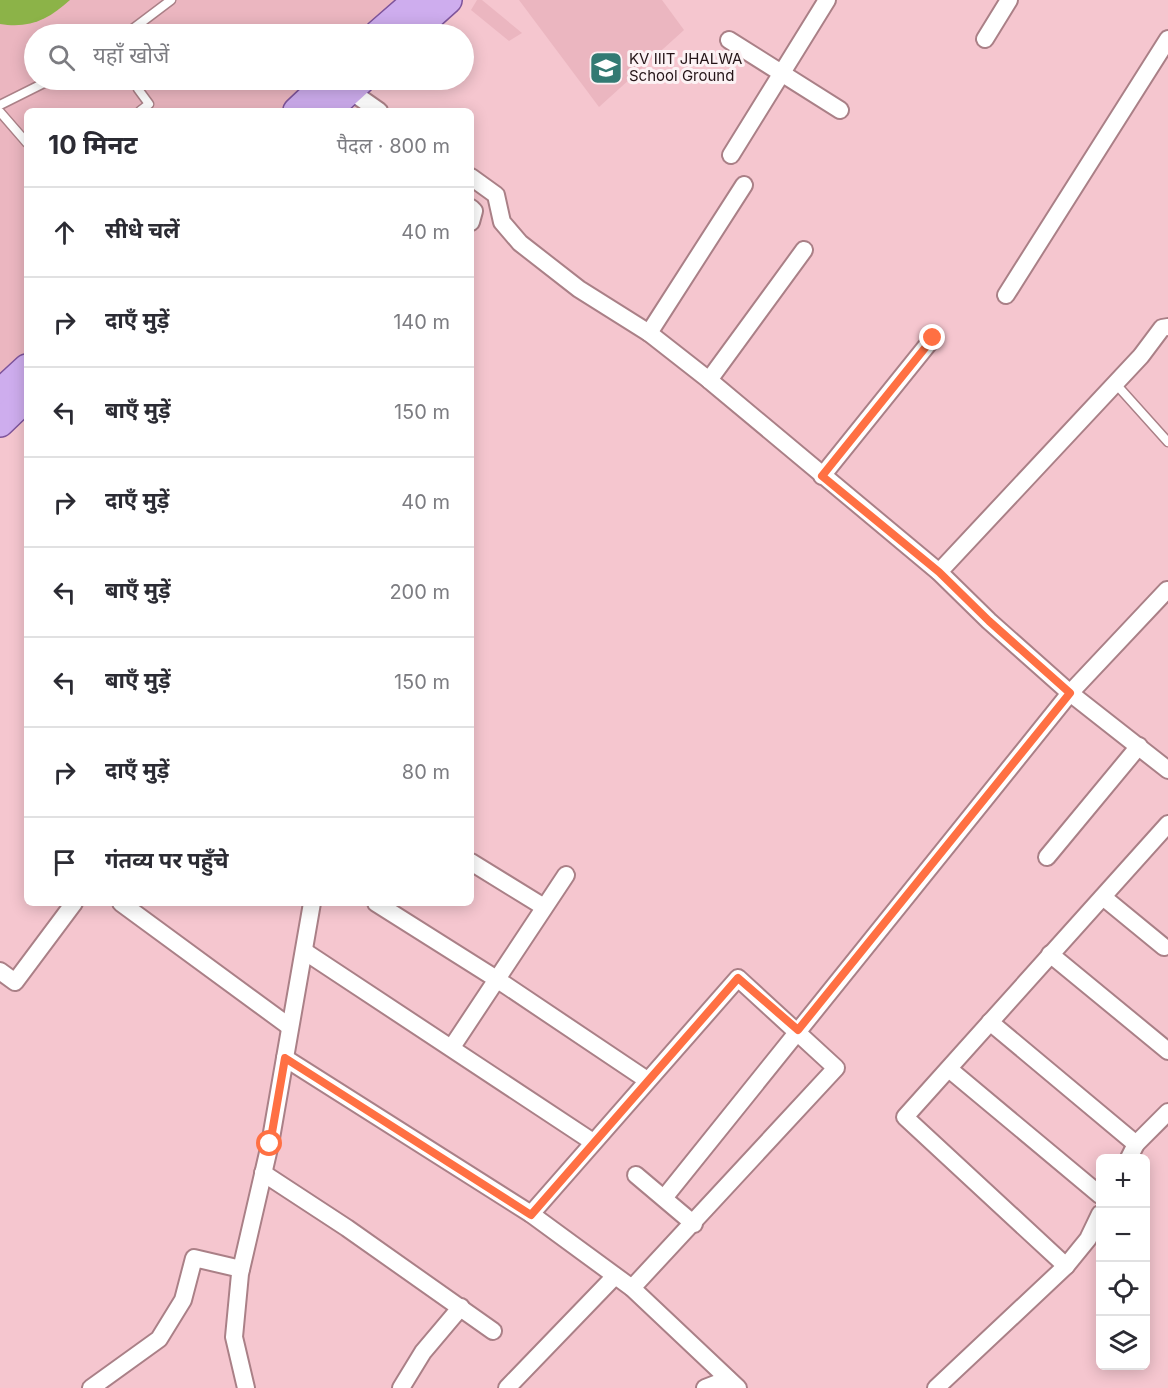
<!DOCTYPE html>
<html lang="hi">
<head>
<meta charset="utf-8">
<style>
  body { margin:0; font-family:Inter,"Noto Sans Devanagari",sans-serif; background:#f7f7f7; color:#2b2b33 }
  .controls { position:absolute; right:18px; bottom:18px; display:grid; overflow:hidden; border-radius:9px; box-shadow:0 3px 15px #0003 }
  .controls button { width:54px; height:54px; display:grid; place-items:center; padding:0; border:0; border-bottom:2px solid #e1e1e2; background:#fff; color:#2b2b33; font:30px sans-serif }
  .stop { position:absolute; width:18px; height:18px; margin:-14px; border:4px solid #ff7043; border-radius:50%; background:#fff }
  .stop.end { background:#ff7043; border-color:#fff; box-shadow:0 2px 6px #0008 }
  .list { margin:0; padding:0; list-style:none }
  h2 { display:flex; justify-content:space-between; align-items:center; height:78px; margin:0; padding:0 24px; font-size:26px }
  h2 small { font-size:20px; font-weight:400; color:#7c7c81 }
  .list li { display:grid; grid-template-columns:39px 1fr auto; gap:18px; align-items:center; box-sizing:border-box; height:90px; padding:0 24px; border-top:2px solid #e1e1e2 }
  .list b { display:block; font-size:22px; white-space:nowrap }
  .list em { font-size:20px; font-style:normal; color:#7c7c81 }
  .icon { flex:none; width:33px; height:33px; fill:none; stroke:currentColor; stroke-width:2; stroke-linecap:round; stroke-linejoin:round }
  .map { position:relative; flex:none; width:1168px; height:1388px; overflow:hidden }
  .search { position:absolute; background:#fff; box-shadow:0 3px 15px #0003; left:24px; top:24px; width:450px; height:66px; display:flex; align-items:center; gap:15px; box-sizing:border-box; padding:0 21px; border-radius:33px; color:#7c7c81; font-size:22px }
  .panel { position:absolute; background:#fff; box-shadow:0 3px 15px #0003; left:24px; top:108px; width:450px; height:798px; border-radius:9px }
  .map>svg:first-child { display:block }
</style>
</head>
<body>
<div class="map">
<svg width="1168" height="1388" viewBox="0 0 1168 1388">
  <rect width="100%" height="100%" fill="#f5c6cf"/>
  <g fill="#ebb6c0">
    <polygon points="0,0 398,0 361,34 34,34 34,80 314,80 280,111 27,111 27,351 0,376"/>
    <polygon points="477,0 482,0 522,33 509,41 471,10"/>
    <polygon points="519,0 662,0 684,30 599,107"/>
  </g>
  <path fill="#8cb348" d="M 0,0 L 70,0 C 49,19 30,29 0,24 Z"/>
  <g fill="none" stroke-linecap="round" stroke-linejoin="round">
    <defs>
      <g id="service">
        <polyline points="126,34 171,0"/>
        <polyline points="138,80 138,89 149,104 140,111"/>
        <polyline points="0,105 50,80"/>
        <polyline points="0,112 27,143"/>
        <polyline points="1115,383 1168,442"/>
      </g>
      <g id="minor">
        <polyline points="985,39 1009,0"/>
        <polyline points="729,40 840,110"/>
        <polyline points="349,90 379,111"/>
        <polyline points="731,155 827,0"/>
        <polyline points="471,177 496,195 502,222 520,243 579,289 649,333 709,380 939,572 989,621 1070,693 1168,770"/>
        <polyline points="471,208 474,211 471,222"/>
        <polyline points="1006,295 1168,39"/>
        <polyline points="649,333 744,185"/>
        <polyline points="709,380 804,250"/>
        <polyline points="822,476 933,338"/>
        <polyline points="939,572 1141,356 1162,328 1168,327"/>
        <polyline points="1047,857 1139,746"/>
        <polyline points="471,862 544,907"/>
        <polyline points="1103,897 1164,947"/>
        <polyline points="121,903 290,1027"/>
        <polyline points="376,903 498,980 647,1080"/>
        <polyline points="304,951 593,1142"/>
        <polyline points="1050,954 1168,1051"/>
        <polyline points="0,971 15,982 74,903"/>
        <polyline points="990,1022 1136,1144"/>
        <polyline points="452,1047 566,875"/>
        <polyline points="285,1058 531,1214 632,1288 738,1388"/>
        <polyline points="949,1069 1100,1195"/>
        <polyline points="1129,1158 1136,1144 1168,1112"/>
        <polyline points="263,1173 347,1228 493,1331"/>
        <polyline points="636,1175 694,1224"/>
        <polyline points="664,1198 1070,693 1167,590"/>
        <polyline points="531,1214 738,978 836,1068 632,1288"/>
        <polyline points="1066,1266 905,1117 1168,824"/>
        <polyline points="91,1388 159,1339 183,1300 194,1258 241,1269"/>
        <polyline points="246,1388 234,1337 240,1274 270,1144 312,903"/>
        <polyline points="401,1388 423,1352 461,1307"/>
        <polyline points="507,1388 615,1276"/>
        <polyline points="705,1388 728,1379"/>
        <polyline points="936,1388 1066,1266 1088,1239 1100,1214"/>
      </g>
      <g id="primary">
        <polyline points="378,34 417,0"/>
        <polyline points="410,34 448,0"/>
        <polyline points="297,111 330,80"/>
        <polyline points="327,111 361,80"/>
        <polyline points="0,393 27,368"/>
        <polyline points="0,423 27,397"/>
      </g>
    </defs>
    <use href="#service" stroke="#aa8087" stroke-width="11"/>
    <use href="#minor" stroke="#aa8087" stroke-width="20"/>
    <use href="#primary" stroke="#7e549b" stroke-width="30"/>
    <use href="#service" stroke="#fff" stroke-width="8"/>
    <use href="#minor" stroke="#fff" stroke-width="16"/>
    <use href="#primary" stroke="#ceadee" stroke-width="27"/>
  </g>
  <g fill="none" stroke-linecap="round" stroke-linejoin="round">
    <polyline stroke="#ff7043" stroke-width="8" points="270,1144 285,1058 531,1215 738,978 798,1030 1070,693 989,621 939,572 822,476 933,338"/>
  </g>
  <defs>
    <symbol id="school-square" viewBox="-11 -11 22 22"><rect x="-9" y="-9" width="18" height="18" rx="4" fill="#337a73" stroke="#fcf2f4"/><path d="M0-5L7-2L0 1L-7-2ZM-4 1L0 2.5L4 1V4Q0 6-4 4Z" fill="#fff"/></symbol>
  </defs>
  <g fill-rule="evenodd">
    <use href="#school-square" x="587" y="49" width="38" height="38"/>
  </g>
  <g text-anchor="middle" stroke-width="6" stroke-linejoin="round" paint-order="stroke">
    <g font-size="15" fill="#251518" stroke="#fcf2f4" text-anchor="start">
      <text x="629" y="64">KV IIIT JHALWA<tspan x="629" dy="17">School Ground</tspan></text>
    </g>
  </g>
</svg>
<div class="controls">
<button>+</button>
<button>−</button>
<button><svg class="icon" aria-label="locate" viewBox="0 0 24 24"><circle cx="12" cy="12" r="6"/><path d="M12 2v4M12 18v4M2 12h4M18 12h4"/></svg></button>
<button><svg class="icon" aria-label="layers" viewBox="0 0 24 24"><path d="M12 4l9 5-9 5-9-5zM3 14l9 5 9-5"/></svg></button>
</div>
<div class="stop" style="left:270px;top:1144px"></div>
<div class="stop end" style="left:933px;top:338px"></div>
<div class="search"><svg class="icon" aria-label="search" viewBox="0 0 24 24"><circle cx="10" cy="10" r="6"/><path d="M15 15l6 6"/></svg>यहाँ खोजें</div>
<section class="panel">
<h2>10 मिनट<small>पैदल · 800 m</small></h2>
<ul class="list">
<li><svg class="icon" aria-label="ahead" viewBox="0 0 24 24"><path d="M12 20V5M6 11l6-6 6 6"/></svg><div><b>सीधे चलें</b></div><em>40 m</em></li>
<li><svg class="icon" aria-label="right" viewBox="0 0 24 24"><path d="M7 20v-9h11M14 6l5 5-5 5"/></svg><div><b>दाएँ मुड़ें</b></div><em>140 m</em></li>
<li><svg class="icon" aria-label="left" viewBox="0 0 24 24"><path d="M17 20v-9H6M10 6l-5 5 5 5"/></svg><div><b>बाएँ मुड़ें</b></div><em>150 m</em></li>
<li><svg class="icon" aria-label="right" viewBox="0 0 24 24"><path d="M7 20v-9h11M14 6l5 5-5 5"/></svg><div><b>दाएँ मुड़ें</b></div><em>40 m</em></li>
<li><svg class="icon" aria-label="left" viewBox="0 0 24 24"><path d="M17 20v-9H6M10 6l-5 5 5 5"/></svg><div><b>बाएँ मुड़ें</b></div><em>200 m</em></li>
<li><svg class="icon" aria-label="left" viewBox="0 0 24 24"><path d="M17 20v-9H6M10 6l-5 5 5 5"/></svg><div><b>बाएँ मुड़ें</b></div><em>150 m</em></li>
<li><svg class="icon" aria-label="right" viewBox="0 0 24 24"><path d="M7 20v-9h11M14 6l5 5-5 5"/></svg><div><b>दाएँ मुड़ें</b></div><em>80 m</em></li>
<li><svg class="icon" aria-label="arrive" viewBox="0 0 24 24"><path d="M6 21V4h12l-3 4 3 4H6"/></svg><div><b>गंतव्य पर पहुँचे</b></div></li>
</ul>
</section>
</div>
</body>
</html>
